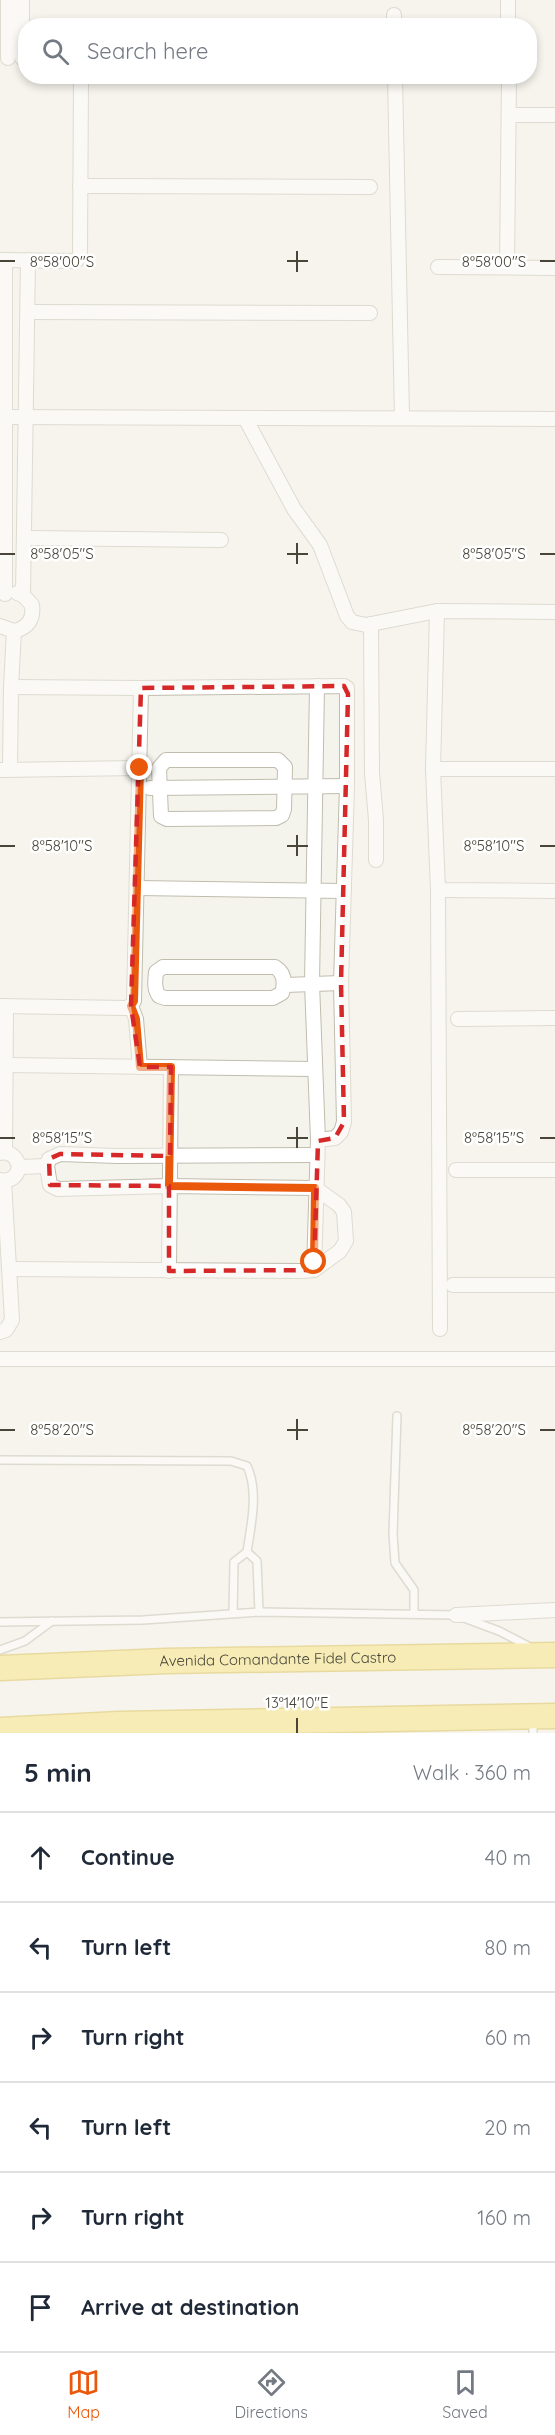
<!DOCTYPE html>
<html lang="en">
<head>
<meta charset="utf-8">
<style>
  body { margin:0; font-family:Quicksand,sans-serif; background:#f2f2f3; color:#1f2937 }
  .stop { position:absolute; width:18px; height:18px; margin:-14px; border:4px solid #ea580c; border-radius:50%; background:#fff }
  .stop.end { background:#ea580c; border-color:#fff; box-shadow:0 2px 6px #0008 }
  .list { margin:0; padding:0; list-style:none }
  h2 { display:flex; justify-content:space-between; align-items:center; height:78px; margin:0; padding:0 24px; font-size:26px }
  h2 small { font-size:20px; font-weight:400; color:#747a83 }
  .list li { display:grid; grid-template-columns:39px 1fr auto; gap:18px; align-items:center; box-sizing:border-box; height:90px; padding:0 24px; border-top:2px solid #e0e1e3 }
  .list b { display:block; font-size:22px; white-space:nowrap }
  .list em { font-size:20px; font-style:normal; color:#747a83 }
  .icon { flex:none; width:33px; height:33px; fill:none; stroke:currentColor; stroke-width:2; stroke-linecap:round; stroke-linejoin:round }
  .map { position:relative; flex:none; width:555px; height:1733px; overflow:hidden }
  .search { position:absolute; background:#fff; box-shadow:0 3px 9px #0003; left:18px; right:18px; top:18px; height:66px; display:flex; align-items:center; gap:15px; box-sizing:border-box; padding:0 21px; border-radius:24px; color:#747a83; font-size:22px }
  .sheet { height:618px; background:#fff }
  nav { display:flex; justify-content:space-around; align-items:center; box-sizing:border-box; height:84px; border-top:2px solid #e0e1e3; background:#fff; font-size:16px; color:#747a83 }
  nav a { display:grid; justify-items:center; gap:3px }
  nav .on { color:#ea580c }
  .map>svg:first-child { display:block }
</style>
</head>
<body>
<div class="map">
<svg width="555" height="1733" viewBox="0 0 555 1733">
  <rect width="100%" height="100%" fill="#f5f4ec"/>
  <g fill="none" stroke-linecap="round" stroke-linejoin="round">
    <defs>
      <g id="lane">
        <polyline points="397,1416 393,1534 395,1563 414,1590 414,1614"/>
        <path d="M 0,1460 L 231,1461 L 247,1466 C 259,1492 251,1525 247,1552 L 234,1562 L 233,1613"/>
        <polyline points="247,1552 257,1561 259,1612"/>
        <polyline points="0,1622 143,1620 259,1612 456,1615 499,1631 530,1647"/>
        <polyline points="0,1650 25,1641 52,1621"/>
        <polyline points="533,1719 533,1733"/>
      </g>
      <g id="street">
        <polyline points="508,0 508,26"/>
        <polyline points="394,15 394,26"/>
        <polyline points="8,58 8,0"/>
        <polyline points="22,58 22,0"/>
        <polyline points="395,76 402,418"/>
        <polyline points="509,115 555,115"/>
        <polyline points="80,186 370,187"/>
        <polyline points="0,260 74,261 78,259 80,256 81,76"/>
        <polyline points="438,267 555,268"/>
        <polyline points="507,267 509,76"/>
        <polyline points="28,312 370,313"/>
        <polyline points="0,417 555,419"/>
        <polyline points="245,418 294,509 320,545 347,616 352,622 366,625 437,611 555,612"/>
        <polyline points="24,538 221,540"/>
        <polyline points="5,594 5,260"/>
        <polyline points="23,595 28,260"/>
        <polyline points="437,611 433,769 438,890 555,891"/>
        <polyline points="371,624 372,773 376,820 376,860"/>
        <path d="M 0,626 L 14,631 C 28,628 34,619 32,605 L 23,595 L 17,593"/>
        <polyline points="11,687 141,688 344,686 347,688 347,786 341,983 344,1122 341,1132 335,1138 318,1140"/>
        <polygon points="166,760 278,760 285,767 284,809 282,815 276,818 167,819 161,816 159,768"/>
        <polyline points="10,768 11,687 14,631"/>
        <polyline points="433,769 555,769"/>
        <polyline points="0,770 140,768"/>
        <polyline points="150,788 347,786"/>
        <polyline points="137,888 344,891"/>
        <polyline points="438,890 440,1329"/>
        <path d="M 163,967 L 275,967 C 285,973 285,983 282,993 L 273,998 L 165,998 L 159,996 C 154,989 155,981 156,972 Z"/>
        <polyline points="285,985 341,983"/>
        <polyline points="0,1006 126,1008 131,1006"/>
        <polyline points="458,1019 555,1018"/>
        <polyline points="6,1065 314,1069"/>
        <polyline points="140,1067 136,1019 131,1006 134,1001 141,688"/>
        <polyline points="5,1152 6,1007"/>
        <path d="M 0,1153 C 10,1151 17,1157 19,1167 C 17,1177 10,1182 0,1180"/>
        <polyline points="19,1167 47,1166"/>
        <polyline points="456,1170 555,1170"/>
        <polyline points="11,1269 303,1271 314,1270 340,1251 346,1241 344,1212 339,1205 315,1188 169,1186 58,1189 50,1185 47,1166 49,1159 60,1154 117,1156 317,1155"/>
        <polyline points="314,1270 318,1140 312,983 317,686"/>
        <polyline points="169,1271 171,1067"/>
        <polyline points="453,1285 555,1285"/>
        <polyline points="0,1332 6,1330 12,1320 4,1181"/>
        <polyline points="0,1359 555,1359"/>
        <polyline points="456,1615 555,1610"/>
      </g>
      <g id="highway">
        <path id="s1" d="M 0,1668 L 166,1661 L 555,1655"/>
        <polyline points="0,1730 119,1724 555,1716"/>
      </g>
    </defs>
    <use href="#lane" stroke="#c0bdae" stroke-width="10"/>
    <use href="#street" stroke="#c0bdae" stroke-width="16"/>
    <use href="#highway" stroke="#d8bb42" stroke-width="27"/>
    <use href="#lane" stroke="#fff" stroke-width="7"/>
    <use href="#street" stroke="#fff" stroke-width="14"/>
    <use href="#highway" stroke="#f8e373" stroke-width="24"/>
  </g>
  <g fill="none" stroke-linecap="round" stroke-linejoin="round">
    <polyline stroke="#ea580c" stroke-width="8" points="140,768 134,1001 131,1006 136,1019 140,1067 171,1067 169,1186 315,1188 314,1262"/>
  </g>
  <path d="M0 0H555V1733H0ZM 344,686 L 348,694 L 341,983 L 344,1122 L 335,1138 L 318,1141 L 314,1270 L 169,1271 L 169,1186 L 50,1185 L 49,1159 L 60,1154 L 170,1156 L 171,1067 L 140,1067 L 131,1006 L 141,688 Z" fill="#f5f4ec" fill-opacity=".55" fill-rule="evenodd"/>
  <path fill="none" stroke="#d62828" stroke-width="4.5" stroke-dasharray="12 8" stroke-linejoin="round" d="M 344,686 L 348,694 L 341,983 L 344,1122 L 335,1138 L 318,1141 L 314,1270 L 169,1271 L 169,1186 L 50,1185 L 49,1159 L 60,1154 L 170,1156 L 171,1067 L 140,1067 L 131,1006 L 141,688 Z"/>
  <path fill="none" stroke="#494639" stroke-width="2" d="M 297,251 L 297,272M 0,261 L 15,261M 287,261 L 308,261M 540,261 L 555,261M 297,543 L 297,564M 0,554 L 15,554M 287,554 L 308,554M 540,554 L 555,554M 297,835 L 297,856M 0,846 L 15,846M 287,846 L 308,846M 540,846 L 555,846M 297,1127 L 297,1148M 0,1138 L 15,1138M 287,1138 L 308,1138M 540,1138 L 555,1138M 297,1419 L 297,1440M 0,1430 L 15,1430M 287,1430 L 308,1430M 540,1430 L 555,1430M 297,1718 L 297,1733"/>
  <g text-anchor="middle" stroke-width="5" stroke-linejoin="round" paint-order="stroke">
    <g font-size="15" fill="#494639" stroke="#fff">
      <text dy="5" stroke="none"><textPath href="#s1" startOffset="278">Avenida Comandante Fidel Castro</textPath></text>
    </g>
  </g>
  <g font-size="15" text-anchor="middle" fill="#494639" stroke="#fff" stroke-width="5" stroke-linejoin="round" paint-order="stroke">
    <text x="62" y="267">8°58'00"S</text>
    <text x="494" y="267">8°58'00"S</text>
    <text x="62" y="559">8°58'05"S</text>
    <text x="494" y="559">8°58'05"S</text>
    <text x="62" y="851">8°58'10"S</text>
    <text x="494" y="851">8°58'10"S</text>
    <text x="62" y="1143">8°58'15"S</text>
    <text x="494" y="1143">8°58'15"S</text>
    <text x="62" y="1435">8°58'20"S</text>
    <text x="494" y="1435">8°58'20"S</text>
    <text x="297" y="1708">13°14'10"E</text>
  </g>
</svg>
<div class="stop" style="left:314px;top:1262px"></div>
<div class="stop end" style="left:140px;top:768px"></div>
<div class="search"><svg class="icon" aria-label="search" viewBox="0 0 24 24"><circle cx="10" cy="10" r="6"/><path d="M15 15l6 6"/></svg>Search here</div>
</div>
<section class="sheet">
<h2>5 min<small>Walk · 360 m</small></h2>
<ul class="list">
<li><svg class="icon" aria-label="ahead" viewBox="0 0 24 24"><path d="M12 20V5M6 11l6-6 6 6"/></svg><div><b>Continue</b></div><em>40 m</em></li>
<li><svg class="icon" aria-label="left" viewBox="0 0 24 24"><path d="M17 20v-9H6M10 6l-5 5 5 5"/></svg><div><b>Turn left</b></div><em>80 m</em></li>
<li><svg class="icon" aria-label="right" viewBox="0 0 24 24"><path d="M7 20v-9h11M14 6l5 5-5 5"/></svg><div><b>Turn right</b></div><em>60 m</em></li>
<li><svg class="icon" aria-label="left" viewBox="0 0 24 24"><path d="M17 20v-9H6M10 6l-5 5 5 5"/></svg><div><b>Turn left</b></div><em>20 m</em></li>
<li><svg class="icon" aria-label="right" viewBox="0 0 24 24"><path d="M7 20v-9h11M14 6l5 5-5 5"/></svg><div><b>Turn right</b></div><em>160 m</em></li>
<li><svg class="icon" aria-label="arrive" viewBox="0 0 24 24"><path d="M6 21V4h12l-3 4 3 4H6"/></svg><div><b>Arrive at destination</b></div></li>
</ul>
</section>
<nav>
<a class="on"><svg class="icon" aria-label="map" viewBox="0 0 24 24"><path d="M3 6l6-2 6 2 6-2v14l-6 2-6-2-6 2zM9 4v14M15 6v14"/></svg>Map</a>
<a><svg class="icon" aria-label="directions" viewBox="0 0 24 24"><path d="M12 3l9 9-9 9-9-9zM9 14v-3h6M13 9l2 2-2 2"/></svg>Directions</a>
<a><svg class="icon" aria-label="saved" viewBox="0 0 24 24"><path d="M7 4h10v16l-5-4-5 4z"/></svg>Saved</a>
</nav>
</body>
</html>
